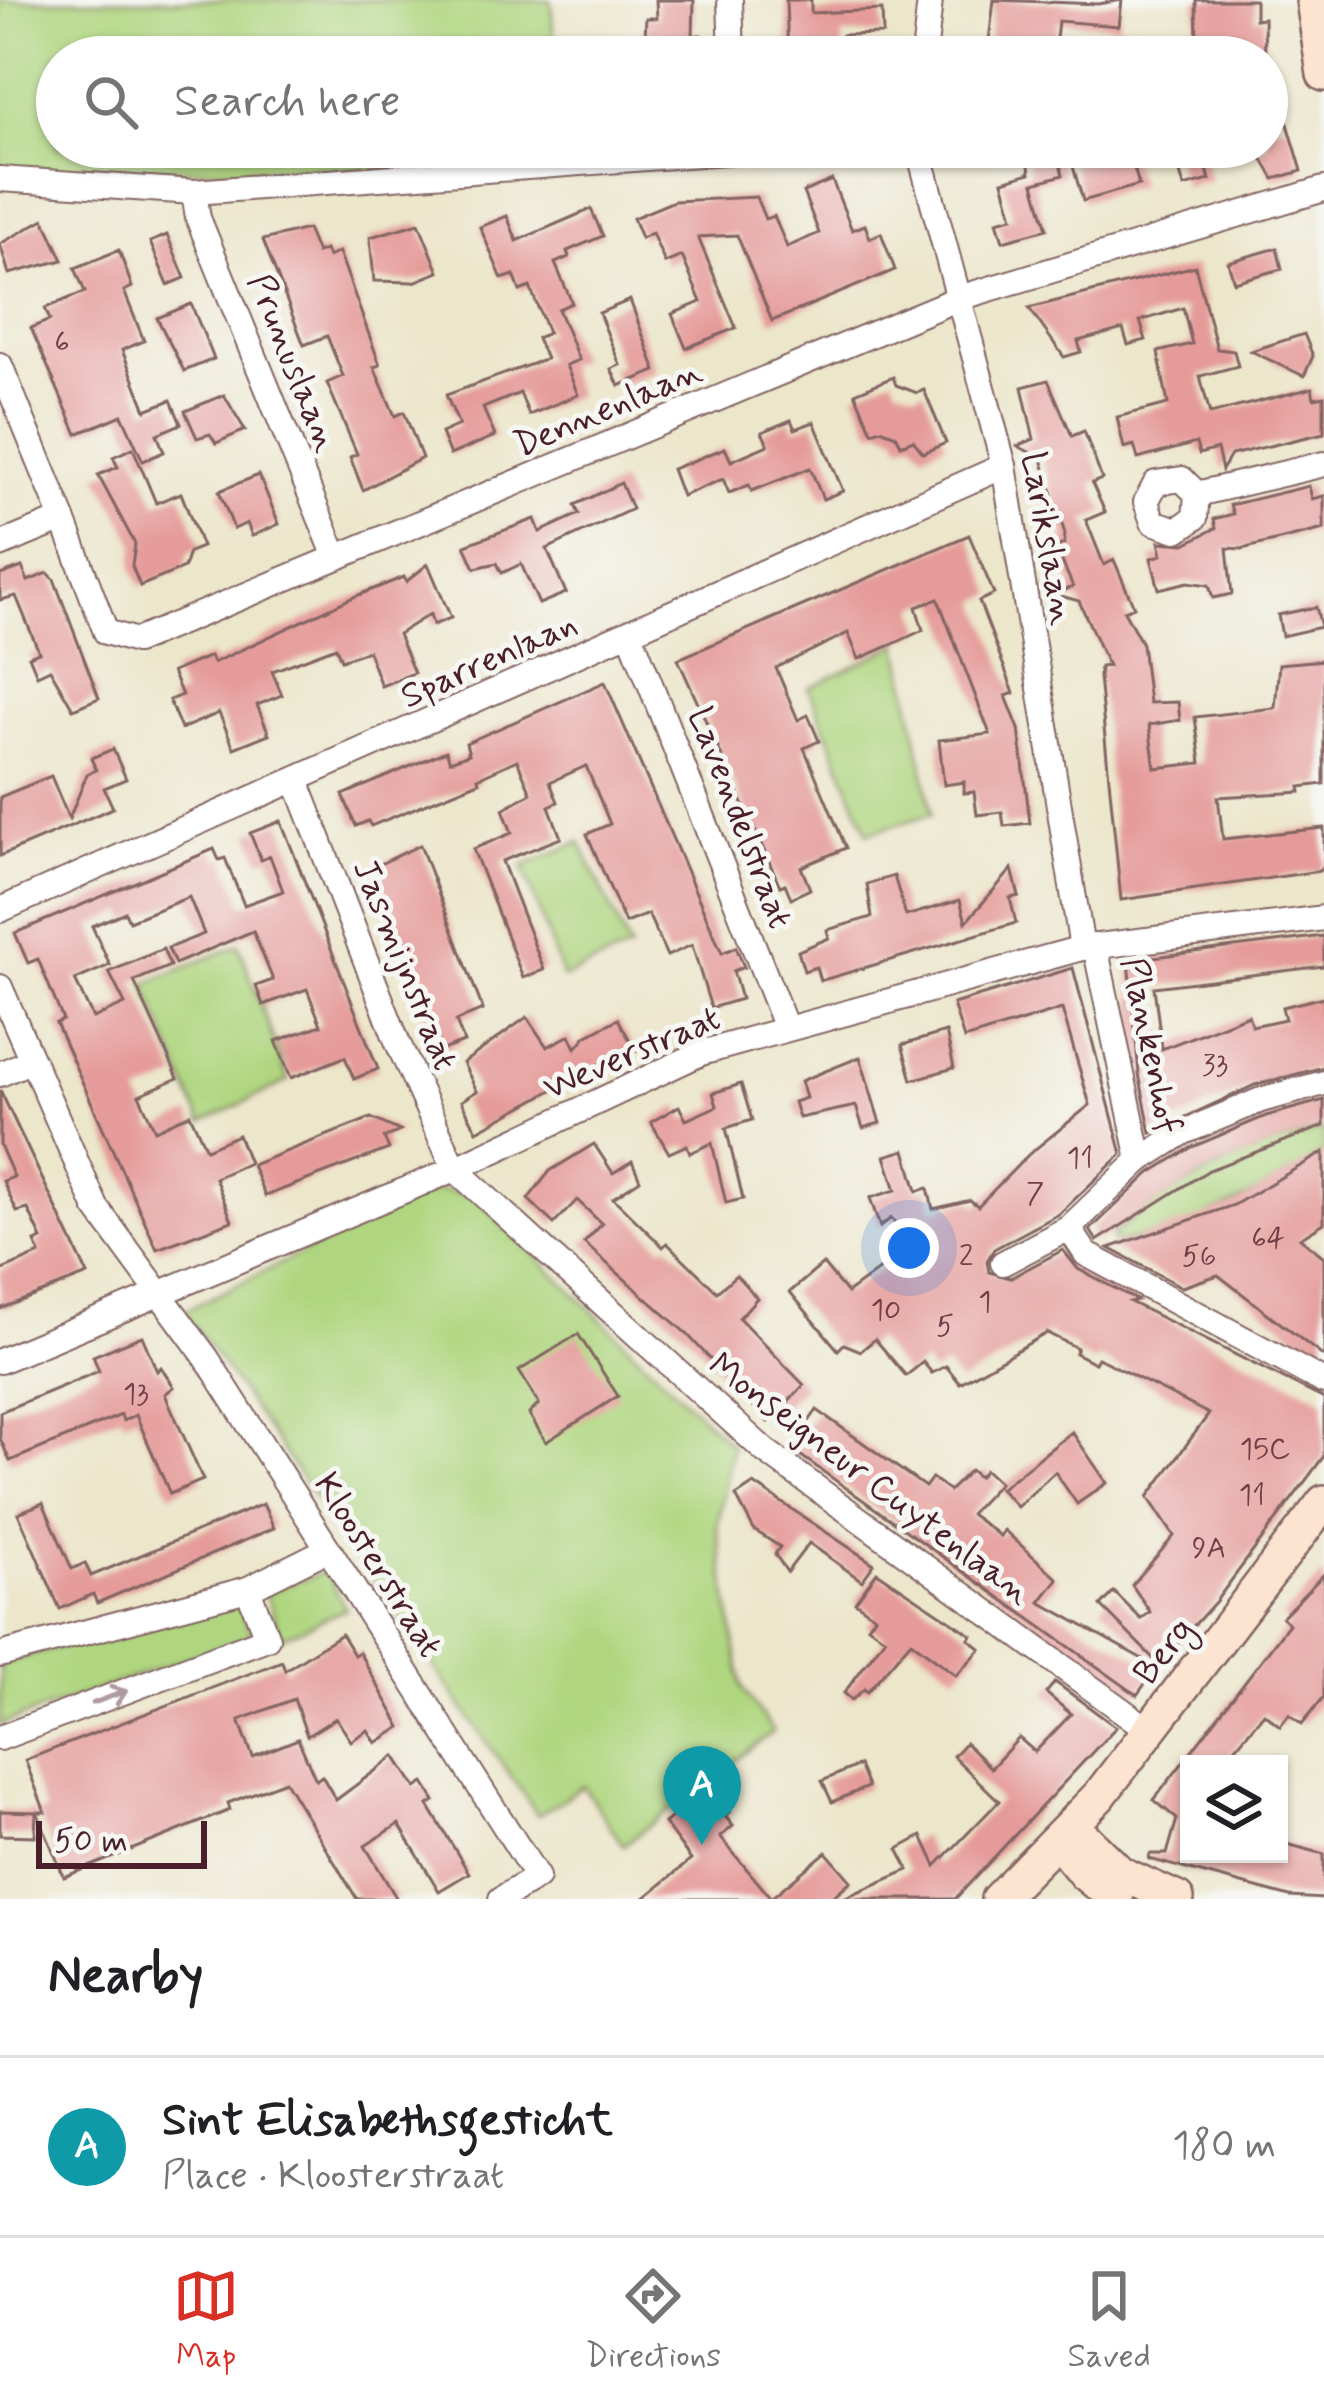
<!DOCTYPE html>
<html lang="en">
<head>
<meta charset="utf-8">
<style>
  body { margin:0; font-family:Mynerve,sans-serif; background:#f6f6f6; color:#202124 }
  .controls { position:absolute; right:36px; bottom:36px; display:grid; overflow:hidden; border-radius:0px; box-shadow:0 3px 9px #0004 }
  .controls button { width:108px; height:108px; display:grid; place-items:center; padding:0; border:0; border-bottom:3px solid #e0e0e0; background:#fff; color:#202124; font:60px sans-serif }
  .scale { position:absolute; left:36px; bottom:30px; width:171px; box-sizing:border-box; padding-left:12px; border:6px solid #4a1f2b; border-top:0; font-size:33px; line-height:42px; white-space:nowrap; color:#4a1f2b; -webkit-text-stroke:9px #f6f6f2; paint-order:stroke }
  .you { position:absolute; left:909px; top:1248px; width:42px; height:42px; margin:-30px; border:9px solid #fff; border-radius:50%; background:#1a73e8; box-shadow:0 0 0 18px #1a73e833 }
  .badge { display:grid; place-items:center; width:78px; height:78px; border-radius:50%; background:#d93025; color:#fff; font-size:39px; font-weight:700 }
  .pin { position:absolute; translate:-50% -99px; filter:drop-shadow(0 3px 6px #0008) }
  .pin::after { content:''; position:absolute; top:63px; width:42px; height:36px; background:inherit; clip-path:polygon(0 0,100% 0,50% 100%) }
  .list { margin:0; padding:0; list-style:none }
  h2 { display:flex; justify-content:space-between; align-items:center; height:156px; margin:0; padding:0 48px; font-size:51px }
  h2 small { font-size:39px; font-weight:400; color:#757577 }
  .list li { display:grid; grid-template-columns:78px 1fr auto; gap:36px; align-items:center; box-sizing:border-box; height:180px; padding:0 48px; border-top:3px solid #e0e0e0 }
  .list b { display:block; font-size:45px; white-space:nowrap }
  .list p { margin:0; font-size:39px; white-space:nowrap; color:#757577 }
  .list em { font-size:39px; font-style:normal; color:#757577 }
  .icon { flex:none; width:66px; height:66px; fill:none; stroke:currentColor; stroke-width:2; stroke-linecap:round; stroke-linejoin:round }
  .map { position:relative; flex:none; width:1324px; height:1899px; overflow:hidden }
  .search { position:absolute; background:#fff; box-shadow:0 3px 9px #0004; left:36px; right:36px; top:36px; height:132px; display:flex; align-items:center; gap:30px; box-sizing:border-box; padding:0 42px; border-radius:66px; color:#757577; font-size:45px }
  .sheet { height:336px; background:#fff }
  nav { display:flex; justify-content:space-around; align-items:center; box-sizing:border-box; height:168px; border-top:3px solid #e0e0e0; background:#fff; font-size:33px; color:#757577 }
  nav a { display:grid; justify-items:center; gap:6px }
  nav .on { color:#d93025 }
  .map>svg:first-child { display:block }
</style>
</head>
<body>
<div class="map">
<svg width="1324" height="1899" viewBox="0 0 1324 1899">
  <rect width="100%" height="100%" fill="#f6f6f2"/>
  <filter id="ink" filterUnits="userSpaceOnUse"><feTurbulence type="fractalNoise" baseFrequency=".00833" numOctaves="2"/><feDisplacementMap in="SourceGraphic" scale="24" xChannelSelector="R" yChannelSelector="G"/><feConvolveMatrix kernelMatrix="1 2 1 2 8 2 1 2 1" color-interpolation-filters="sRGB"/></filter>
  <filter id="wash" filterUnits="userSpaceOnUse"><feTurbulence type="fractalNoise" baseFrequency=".004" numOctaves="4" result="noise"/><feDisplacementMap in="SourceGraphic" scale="48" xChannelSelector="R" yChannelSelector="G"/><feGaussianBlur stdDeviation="2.7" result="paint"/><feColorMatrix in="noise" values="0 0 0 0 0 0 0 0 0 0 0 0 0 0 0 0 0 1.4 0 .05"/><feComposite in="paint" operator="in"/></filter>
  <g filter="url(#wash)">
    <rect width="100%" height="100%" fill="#ece6cb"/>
    <g fill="#afd67f" stroke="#7c7a55" stroke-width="3">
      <polygon points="0,0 551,0 555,57 57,57 57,147 560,147 561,168 0,170"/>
      <polygon points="899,644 932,814 868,833 809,688"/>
      <polygon points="580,842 630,949 563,978 523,866"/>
      <polygon points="239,945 288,1081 202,1123 145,984"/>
      <path d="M 1324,1130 L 1324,1152 C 1259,1195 1192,1228 1115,1243 L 1111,1236 C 1175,1184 1244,1150 1324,1130 Z"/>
      <polygon points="430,1190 472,1194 732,1446 717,1528 742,1688 773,1732 623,1845 583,1786 538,1815 184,1311"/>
      <polygon points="326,1572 346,1609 282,1637 265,1592"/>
      <polygon points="237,1602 252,1635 0,1725 0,1663"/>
    </g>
    <g id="blocks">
      <g fill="#e59b9a">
        <polygon points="656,0 694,0 693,36 700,35 700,57 644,57 646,18 657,18"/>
        <polygon points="786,0 811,0 811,13 882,10 883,34 842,35 842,57 788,57"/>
        <polygon points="994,0 1098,4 1122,0 1119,26 1058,21 1056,39 1047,47 1019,44 1018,57 987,57"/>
        <polygon points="1196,0 1255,0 1255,19 1264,18 1265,57 1206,57 1205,46 1197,46"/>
        <polygon points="1288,124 1302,171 1274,179 1257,149 1267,147 1267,130"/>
        <polygon points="1128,147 1139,185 1083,201 1072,163 1102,155 1100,150"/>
        <polygon points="1173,147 1201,147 1210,180 1184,187"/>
        <polygon points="1057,152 1063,175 1034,183 1047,229 1003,241 997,221 1013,217 1003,181 1030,173 1028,159"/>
        <polygon points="832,180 852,230 865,225 870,238 881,233 895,270 772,321 737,235 698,237 736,328 686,348 672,314 701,302 682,256 665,263 652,233 641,238 633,218 674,201 756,197 765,219 774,216 787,247 819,233 803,192"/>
        <polygon points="591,209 603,236 567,251 569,257 555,263 572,303 558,309 579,360 566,365 578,395 529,415 520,393 483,408 495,436 450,455 441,433 459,425 446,395 546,359 537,338 548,333 530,287 520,291 514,275 502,279 480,227 507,216 517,241"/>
        <polygon points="44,219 63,260 9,274 0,244"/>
        <polygon points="419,223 439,272 414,282 374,281 370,237"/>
        <polygon points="307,229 317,253 325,250 328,257 339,252 380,365 374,367 395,416 404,412 422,458 363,490 350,457 357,454 327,383 343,376 327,336 304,345 263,240"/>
        <polygon points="167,235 185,278 168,285 150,242"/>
        <polygon points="1277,248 1282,269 1234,282 1228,262"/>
        <polygon points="119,250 132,287 124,291 144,341 122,350 146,410 171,400 181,424 157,434 164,452 143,461 122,415 77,434 31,328 50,320 45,308 85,292 75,268"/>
        <polygon points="1195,266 1217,349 1234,351 1238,366 1200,376 1210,414 1312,388 1314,398 1324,396 1324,433 1231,455 1222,470 1217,449 1199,454 1196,443 1138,459 1134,445 1124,448 1117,417 1168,404 1158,352 1192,344 1183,308 1140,321 1146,340 1128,345 1123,329 1078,341 1081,352 1064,357 1029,308"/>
        <polygon points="630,300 656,371 619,386 611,369 620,365 599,313"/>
        <polygon points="191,304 214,359 184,371 157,318"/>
        <polygon points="1304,334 1313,356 1304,376 1251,351"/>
        <polygon points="893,377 896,385 917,393 924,390 946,443 923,453 913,440 901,445 896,435 881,429 872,432 855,393"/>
        <polygon points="1048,380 1072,436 1084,431 1102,479 1092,483 1105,512 1086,520 1104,565 1114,560 1134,607 1124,611 1142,644 1149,703 1178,702 1180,720 1149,725 1155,768 1201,763 1195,717 1275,708 1279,664 1324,660 1324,784 1300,787 1301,792 1218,797 1223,839 1324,828 1324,866 1319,871 1121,900 1099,677 1100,667 1108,666 1079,601 1054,594 1073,587 1056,547 1064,544 1065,534 1042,459 1018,446 1034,439 1022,387"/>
        <polygon points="224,395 245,430 216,443 210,434 197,438 185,411"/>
        <polygon points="791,420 795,429 814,422 843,491 823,499 810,468 752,491 749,485 729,493 723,479 682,496 672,469 725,448 731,461 768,445 762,432"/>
        <polygon points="133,448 156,503 181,493 202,547 189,552 184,568 140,586 132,566 135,544 98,475 118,467 113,457"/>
        <polygon points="259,475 279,524 252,536 247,523 234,529 219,491"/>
        <polygon points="621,483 632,509 547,549 566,593 539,604 521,564 502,573 497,563 475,568 465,545 535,519 540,532 579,514 575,505"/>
        <polygon points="1309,486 1312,499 1324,496 1324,529 1242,549 1227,548 1232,594 1213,598 1209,585 1188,582 1159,589 1151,558 1162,555 1159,542 1185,544 1216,528 1214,519 1233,514 1230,505"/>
        <polygon points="969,535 994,594 979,601 1014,693 1006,696 1019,729 1030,823 1004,826 1002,812 977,815 974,792 964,793 964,782 944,785 939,740 990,734 938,599 916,607 923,630 889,646 859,659 848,633 776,668 798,720 808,715 819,741 804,748 846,848 801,867 810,889 791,898 785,884 780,886 678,659"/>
        <polygon points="428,564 451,618 433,625 430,614 398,634 414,673 381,686 368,651 341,660 336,647 272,671 282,695 257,705 269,734 234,748 219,713 181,729 169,700 182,695 172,672 210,656 213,663 356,596 404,577 406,582"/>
        <polygon points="22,567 28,581 48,573 54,579 99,698 73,709 50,669 37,675 29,656 39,652 16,596 0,600 0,575"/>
        <polygon points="1316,607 1321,627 1282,636 1278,615"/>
        <polygon points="605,682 722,953 736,947 744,967 733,971 741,999 711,1008 692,945 667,956 648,914 625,923 587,834 610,824 586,766 550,782 558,802 549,806 561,838 502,861 544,970 523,978 473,849 512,833 503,809 531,793 517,760 478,778 479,782 371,826 368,821 356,826 343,795 446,751 450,761 469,754 466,743"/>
        <polygon points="113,749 126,779 104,788 113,808 0,856 0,797 51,776 69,819 87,774 96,770 91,758"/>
        <polygon points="281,821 378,1069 354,1079 345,1057 291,1078 276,1041 321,1025 307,989 263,1005 256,986 273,980 253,931 175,964 168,948 204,934 189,897 129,921 125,912 92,926 110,965 75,980 93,1018 125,1004 109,972 163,949 170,966 134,981 178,1078 139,1095 155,1130 190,1114 206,1149 238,1135 249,1163 215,1178 232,1221 157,1249 56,1023 63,1020 38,959 28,963 15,933 214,849 219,860 225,858 244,905 283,891 270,856 261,860 250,833"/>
        <polygon points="420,845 483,1010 456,1021 464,1042 442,1050 372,868"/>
        <polygon points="1012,869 1019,896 1010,898 1016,923 820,981 816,967 804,971 798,951 829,938 827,930 872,917 867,884 894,876 906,916 960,900 966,922"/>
        <polygon points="1324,936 1324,966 1154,987 1162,1049 1248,1015 1252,1026 1285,1019 1282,1007 1324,997 1324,1067 1255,1085 1151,1133 1139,1074 1129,960"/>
        <polygon points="1073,968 1122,1154 1059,1214 994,1249 987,1261 989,1272 1010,1278 1063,1250 1078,1269 1137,1300 1130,1302 1324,1399 1324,1456 1216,1601 1159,1664 1101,1606 1114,1592 1141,1619 1150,1612 1132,1585 1174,1536 1148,1497 1209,1414 1098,1358 1095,1363 1075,1353 1077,1348 1047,1333 960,1383 946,1366 932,1373 923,1362 906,1376 875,1339 861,1351 844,1344 838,1350 790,1292 823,1264 847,1293 913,1245 891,1218 880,1227 870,1198 896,1190 885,1156 905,1150 917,1191 928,1188 933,1209 970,1200 978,1206 1029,1154 1090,1105 1062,1009 964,1039 953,1004"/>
        <polygon points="527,1017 547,1047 570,1035 576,1048 586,1036 618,1019 636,1051 610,1066 607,1060 477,1131 461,1101 477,1091 463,1063"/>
        <polygon points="946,1032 954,1068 912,1080 902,1045"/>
        <polygon points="860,1057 880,1123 863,1128 856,1106 799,1118 794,1102 806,1098 801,1081"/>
        <polygon points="741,1084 752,1120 726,1128 743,1199 726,1203 712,1143 690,1153 687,1145 669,1153 651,1122 679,1106 686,1120 717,1106 713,1093"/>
        <polygon points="0,1090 88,1275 0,1309 0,1271 40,1254 35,1242 42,1239 28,1209 17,1212 3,1181 14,1177 0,1145"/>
        <polygon points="1324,1100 1324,1126 1209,1170 1097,1241 1090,1230 1150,1173 1192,1147 1266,1116"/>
        <polygon points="371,1118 400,1131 384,1138 389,1149 265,1196 252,1165"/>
        <polygon points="594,1144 613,1173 632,1161 640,1180 613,1198 663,1247 667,1243 717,1292 736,1275 757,1298 739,1318 804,1385 768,1422 688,1335 584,1243 602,1224 577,1200 554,1224 528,1199 550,1171"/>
        <polygon points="1324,1152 1324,1223 1300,1238 1324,1257 1324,1357 1218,1275 1182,1287 1109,1248 1234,1205"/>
        <polygon points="578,1334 618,1396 546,1442 529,1414 539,1404 519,1371"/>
        <polygon points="142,1336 157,1371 161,1367 174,1387 165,1394 203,1480 170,1494 136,1415 123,1421 121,1415 10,1461 0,1438 0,1412 99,1371 93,1356"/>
        <polygon points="817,1410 925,1487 932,1478 949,1491 970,1470 978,1477 985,1470 999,1483 970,1514 1000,1536 1004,1530 1058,1579 1040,1602 1157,1667 1137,1695 790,1448"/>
        <polygon points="1072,1432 1107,1483 1077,1504 1055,1472 1017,1507 1000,1489"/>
        <polygon points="754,1484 874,1564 862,1581 809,1543 787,1572 775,1554 780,1547 754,1530 736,1496"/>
        <polygon points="43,1503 72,1569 85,1563 91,1576 263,1504 274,1528 97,1603 93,1594 60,1609 18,1513"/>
        <polygon points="877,1572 972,1635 969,1639 981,1649 956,1675 911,1641 867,1692 864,1689 852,1700 844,1693 885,1638 868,1626 875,1616 855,1602"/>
        <polygon points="1324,1574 1324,1697 1302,1724 1289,1714 1280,1726 1264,1713 1222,1764 1189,1764 1189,1854 1279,1854 1279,1842 1324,1854 1324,1899 1290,1897 1149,1859 1150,1854 1167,1854 1177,1819 1154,1800 1289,1624 1282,1617"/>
        <polygon points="341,1634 354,1655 359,1652 401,1727 376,1743 368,1730 351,1741 336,1718 307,1736 294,1699 239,1720 253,1757 298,1739 316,1780 322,1776 336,1800 395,1756 416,1788 424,1783 435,1801 428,1805 469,1873 439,1891 399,1824 365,1846 397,1899 357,1899 285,1781 228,1803 230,1810 64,1877 37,1812 45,1812 25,1760 282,1661 285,1670"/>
        <polygon points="1055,1682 1116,1727 955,1899 841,1899 909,1870 898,1849 922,1836 936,1866 999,1801 953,1756 965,1743 991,1768 1019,1738 1035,1752 1071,1714 1046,1693"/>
        <polygon points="859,1765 868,1787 832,1802 822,1781"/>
        <polygon points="703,1792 712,1801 717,1796 730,1811 725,1816 733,1826 720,1837 771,1898 826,1852 851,1881 830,1899 643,1899 691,1860 664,1823"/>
        <polygon points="0,1811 36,1812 35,1836 0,1835"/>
      </g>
    </g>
  </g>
  <g filter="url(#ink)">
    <use href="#blocks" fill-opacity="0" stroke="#836563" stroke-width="3"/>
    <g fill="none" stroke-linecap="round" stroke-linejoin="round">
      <defs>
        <g id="street">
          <polyline points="730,0 732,57"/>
          <polyline points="924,57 930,0"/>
          <polyline points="918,147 1004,466 1082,948"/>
          <polyline points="0,179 194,192 792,147"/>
          <polyline points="194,192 198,218 336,557"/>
          <polyline points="0,365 63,519"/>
          <polygon points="1182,479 1197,494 1195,518 1177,530 1153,522 1146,502 1156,483"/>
          <polyline points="1197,494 1324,464"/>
          <polyline points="0,545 63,519 106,632 136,641 959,298 1324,189"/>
          <polyline points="630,633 786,1028"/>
          <polyline points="297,783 397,1041 455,1169 764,1450 1149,1730"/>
          <polyline points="0,910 1004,466"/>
          <polyline points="1095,946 1140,1160"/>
          <polyline points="0,987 96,1207 206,1357 537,1877 501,1899"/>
          <polyline points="0,1074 32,1060"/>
          <polyline points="1069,1228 1086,1254 1324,1382"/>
          <polyline points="1003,1263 1069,1228 1140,1160 1184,1132 1261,1100 1324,1083"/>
          <polyline points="0,1361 455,1169 701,1053 1082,948 1324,918"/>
          <polyline points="0,1655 248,1589 328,1549"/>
          <polyline points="0,1738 267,1638 248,1589"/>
        </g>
        <g id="secondary">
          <polyline points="1313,0 1324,74"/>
          <polyline points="1071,1825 1120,1873 1177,1899"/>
          <polyline points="1059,1842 1085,1874 1116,1899"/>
          <polyline points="998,1899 1099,1796 1324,1502"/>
        </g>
      </defs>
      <use href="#street" stroke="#836563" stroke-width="28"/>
      <use href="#secondary" stroke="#836563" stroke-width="38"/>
      <use href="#street" stroke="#fff" stroke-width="24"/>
      <use href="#secondary" stroke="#fde4d1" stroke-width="33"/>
    </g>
    <defs><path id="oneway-shaft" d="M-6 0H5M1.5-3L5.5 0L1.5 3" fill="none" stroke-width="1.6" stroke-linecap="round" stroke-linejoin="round" transform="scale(3)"/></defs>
    <use stroke="#ae9aa0" href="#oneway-shaft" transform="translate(110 1697) rotate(-20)"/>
  </g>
  <g text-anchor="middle" stroke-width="10" stroke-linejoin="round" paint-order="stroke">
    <g font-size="30" fill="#713e47">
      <text x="62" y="351">6</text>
      <text x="1215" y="1074">33</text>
      <text x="1080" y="1167">11</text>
      <text x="1035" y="1202">7</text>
      <text x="1268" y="1247">64</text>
      <text x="966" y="1265">2</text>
      <text x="1199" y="1265">56</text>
      <text x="985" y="1311">1</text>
      <text x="886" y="1319">10</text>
      <text x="945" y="1335">5</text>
      <text x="136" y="1403">13</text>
      <text x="1265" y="1458">15C</text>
      <text x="1252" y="1504">11</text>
      <text x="1209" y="1557">9A</text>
    </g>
    <g font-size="36" fill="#4a1f2b" stroke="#f6f6f2">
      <text transform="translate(295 362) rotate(68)" y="13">Prunuslaan</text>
      <text transform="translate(607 406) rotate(-23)" y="13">Dennenlaan</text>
      <text transform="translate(1050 538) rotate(80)" y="13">Larikslaan</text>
      <text transform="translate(488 658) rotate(-24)" y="13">Sparrenlaan</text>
      <text transform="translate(742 817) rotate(69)" y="13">Lavendelstraat</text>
      <text transform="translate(407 964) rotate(68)" y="13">Jasmijnstraat</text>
      <text transform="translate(1153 1045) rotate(78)" y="13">Plankenhof</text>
      <text transform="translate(631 1051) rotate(-23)" y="13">Weverstraat</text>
      <text transform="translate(871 1477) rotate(37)" y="13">Monseigneur Cuytenlaan</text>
      <text transform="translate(380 1564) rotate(58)" y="13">Kloosterstraat</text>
      <text transform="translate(1162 1650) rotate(-52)" y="13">Berg</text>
    </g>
  </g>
</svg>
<div class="controls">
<button><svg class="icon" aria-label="layers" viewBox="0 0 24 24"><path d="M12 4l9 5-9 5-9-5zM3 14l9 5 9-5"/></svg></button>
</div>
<div class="scale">50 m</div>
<div class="you"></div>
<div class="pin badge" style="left:702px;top:1845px;background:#0f9aa8">A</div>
<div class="search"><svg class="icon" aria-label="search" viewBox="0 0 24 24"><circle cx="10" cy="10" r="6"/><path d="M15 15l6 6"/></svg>Search here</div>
</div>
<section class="sheet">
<h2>Nearby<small></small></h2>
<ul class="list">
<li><span class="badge" style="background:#0f9aa8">A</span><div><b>Sint Elisabethsgesticht</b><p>Place · Kloosterstraat</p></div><em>180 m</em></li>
</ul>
</section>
<nav>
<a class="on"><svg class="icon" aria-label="map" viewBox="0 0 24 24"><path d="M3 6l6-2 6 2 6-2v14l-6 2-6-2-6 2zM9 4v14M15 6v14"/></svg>Map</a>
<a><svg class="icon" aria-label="directions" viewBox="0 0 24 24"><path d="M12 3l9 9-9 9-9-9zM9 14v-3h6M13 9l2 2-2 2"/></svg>Directions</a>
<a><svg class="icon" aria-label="saved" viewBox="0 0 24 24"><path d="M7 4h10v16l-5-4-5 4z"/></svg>Saved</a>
</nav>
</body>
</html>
